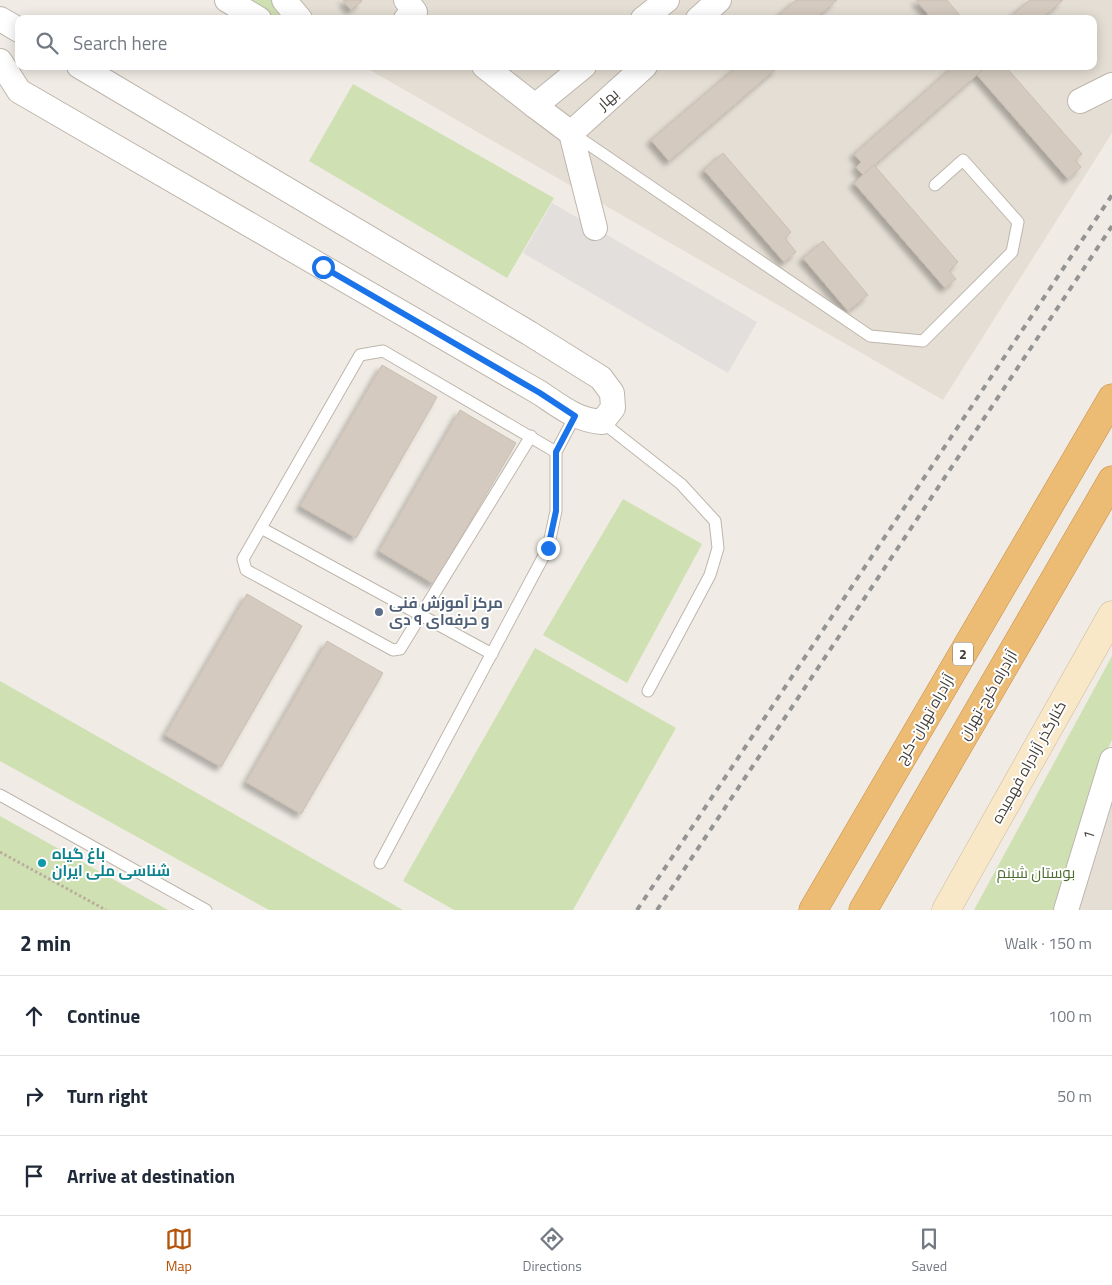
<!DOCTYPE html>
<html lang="en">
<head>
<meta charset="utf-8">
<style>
  body { margin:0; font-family:"Titillium Web",Cairo,sans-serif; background:#f6f6f7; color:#1f2937 }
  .stop { position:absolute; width:15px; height:15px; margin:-11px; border:4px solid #1a73e8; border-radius:50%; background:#fff }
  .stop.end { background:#1a73e8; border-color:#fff; box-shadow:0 1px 5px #0008 }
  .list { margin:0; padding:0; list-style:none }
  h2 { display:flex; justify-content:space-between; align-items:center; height:65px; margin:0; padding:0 20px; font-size:21px }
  h2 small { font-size:16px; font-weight:400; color:#747a83 }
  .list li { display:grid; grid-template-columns:32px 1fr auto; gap:15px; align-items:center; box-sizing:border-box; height:80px; padding:0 20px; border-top:1px solid #e0e1e3 }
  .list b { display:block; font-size:19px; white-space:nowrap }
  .list em { font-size:16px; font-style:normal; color:#747a83 }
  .icon { flex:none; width:28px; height:28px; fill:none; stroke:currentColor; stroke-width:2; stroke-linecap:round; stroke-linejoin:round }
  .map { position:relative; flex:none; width:1112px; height:910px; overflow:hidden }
  .search { position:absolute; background:#fff; box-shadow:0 2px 12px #0003; left:15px; right:15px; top:15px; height:55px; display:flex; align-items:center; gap:12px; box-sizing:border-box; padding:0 18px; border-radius:10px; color:#747a83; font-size:19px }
  .sheet { height:305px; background:#fff }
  nav { display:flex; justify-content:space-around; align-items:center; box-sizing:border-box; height:70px; border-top:1px solid #e0e1e3; background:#fff; font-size:14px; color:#747a83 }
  nav a { display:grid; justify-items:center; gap:2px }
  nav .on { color:#b45309 }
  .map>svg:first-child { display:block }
</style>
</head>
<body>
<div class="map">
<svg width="1112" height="910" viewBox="0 0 1112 910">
  <defs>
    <filter id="shadow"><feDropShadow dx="-4.5" dy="4.5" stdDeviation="2.5" flood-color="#0004"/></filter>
  </defs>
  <rect width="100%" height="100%" fill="#f0ece5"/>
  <g fill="#e4ded4">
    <polygon points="258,0 1112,0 1112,133 943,400 363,66 1093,66 1093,19 288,19"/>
    <polygon points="1112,774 1112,910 1070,910"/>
  </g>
  <g fill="#cfe0b3">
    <polygon points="238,0 272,0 289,19 271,19"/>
    <polygon points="353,84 554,198 507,278 309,161"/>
    <polygon points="623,499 702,544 627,683 543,635"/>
    <polygon points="535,648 676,728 573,910 454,910 403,881"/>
    <polygon points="1112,656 1112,740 1109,746 1091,818 1063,910 974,910"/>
    <polygon points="0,681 403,910 269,910 0,761"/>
    <polygon points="0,816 168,910 0,910"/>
  </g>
  <polygon fill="#e2dfdd" points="552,203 757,322 728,373 523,253"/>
  <g fill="#d4cabf" stroke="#cabeb0" filter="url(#shadow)">
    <polygon points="343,0 361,0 362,1 351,10"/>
    <polygon points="796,0 837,0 815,19 775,19"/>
    <polygon points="916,0 947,0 963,19 932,19"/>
    <polygon points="1030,0 1063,0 1041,19 1008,19"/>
    <polygon points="738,66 776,66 777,68 669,161 651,140"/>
    <polygon points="954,66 987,66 863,175 856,167 861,162 854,154"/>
    <polygon points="987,66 1005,66 1082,154 1075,160 1081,167 1068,179 977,75"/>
    <polygon points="723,153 791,232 785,238 796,252 784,262 704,170"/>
    <polygon points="874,165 958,262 949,271 956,279 945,288 854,183"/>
    <polygon points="823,241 868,295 848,311 803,258"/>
    <polygon points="382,365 437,397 356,538 300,506"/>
    <polygon points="460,410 516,443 434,584 379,551"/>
    <polygon points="247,594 302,626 221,767 165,735"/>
    <polygon points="327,641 383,673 301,814 246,782"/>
  </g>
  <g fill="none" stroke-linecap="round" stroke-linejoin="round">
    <defs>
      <g id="service">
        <polyline points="575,135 870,336 923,341 1012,252 1018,222 963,160 935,185"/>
        <polyline points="602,422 681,484 715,521 718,548 710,575 648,691"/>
        <polyline points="531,436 400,649 393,650 246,570 243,559 360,355 383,351 556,452"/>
        <polyline points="261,528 492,654"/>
        <polyline points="0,795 206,910"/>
        <polyline points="380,863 548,548 556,511 556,452 575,416"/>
      </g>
      <g id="minor">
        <polyline points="227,0 259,19"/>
        <polyline points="284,0 300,19"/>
        <polyline points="0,19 19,30"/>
        <polyline points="406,19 415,12 406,0"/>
        <polyline points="643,19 667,0"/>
        <polyline points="698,19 719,0"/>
        <path d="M 0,61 L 19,91 L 540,393 C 561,407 576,420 602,422 L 613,408 L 612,393 L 601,378 L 529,333 L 79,66"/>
        <polyline points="484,66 535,106 584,66"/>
        <polyline points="1080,101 1112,85"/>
        <polyline points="535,106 571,133 595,228"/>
        <polyline points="571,133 645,66"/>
        <polyline points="1066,910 1112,760"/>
      </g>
      <polyline id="secondary" points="946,910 1112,615"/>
      <g id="motorway">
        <polyline points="813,910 1112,398"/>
        <polyline points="863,910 1112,480"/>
      </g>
    </defs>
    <use href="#service" stroke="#beb6ac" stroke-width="13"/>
    <use href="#minor" stroke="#beb6ac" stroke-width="26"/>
    <use href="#secondary" stroke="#cbba9a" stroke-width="29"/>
    <use href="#motorway" stroke="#ca8e46" stroke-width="29"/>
    <polyline stroke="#bbad9c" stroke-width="3" stroke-dasharray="2.5 2.5" stroke-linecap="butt" points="0,852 106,910"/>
    <use href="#service" stroke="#fff" stroke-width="11"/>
    <use href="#minor" stroke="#fff" stroke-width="24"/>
    <use href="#secondary" stroke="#f8e8c8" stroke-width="28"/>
    <use href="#motorway" stroke="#ecbb74" stroke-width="28"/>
    <g stroke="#949494" stroke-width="4" stroke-dasharray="6 6" stroke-linecap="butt">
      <polyline points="637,910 1112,195"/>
      <polyline points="657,910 1112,226"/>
    </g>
  </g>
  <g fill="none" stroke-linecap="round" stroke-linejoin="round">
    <polyline stroke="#1a73e8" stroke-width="6" points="323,267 540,393 575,416 556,452 556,511 548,548"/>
  </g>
  <circle fill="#5c6f8a" stroke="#fff" stroke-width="2" cx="379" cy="612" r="5"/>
  <circle fill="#0f9aa8" stroke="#fff" stroke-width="2" cx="42" cy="863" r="5"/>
  <g text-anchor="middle" stroke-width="4" stroke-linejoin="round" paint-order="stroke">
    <rect fill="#fff" stroke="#7b7672" stroke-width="1" x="953" y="642.5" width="20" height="23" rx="4"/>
    <g font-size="14" font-weight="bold" fill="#423c36">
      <text x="963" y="659">2</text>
    </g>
    <g font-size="15" fill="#423c36" stroke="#fff">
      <text transform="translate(608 99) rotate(-42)" y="5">بهار</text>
      <text transform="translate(988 695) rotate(-60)" y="5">آزادراه کرج-تهران</text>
      <text transform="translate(925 719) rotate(-60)" y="5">آزادراه تهران-کرج</text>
      <text transform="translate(1029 762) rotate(-61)" y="5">کنارگذر آزادراه فهمیده</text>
      <text transform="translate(1089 835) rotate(-73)" y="5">1</text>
    </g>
    <g font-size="15" font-weight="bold" fill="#4e5e75" stroke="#fff" text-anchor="start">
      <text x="389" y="608">مرکز آموزش فنی<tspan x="389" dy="17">و حرفه‌ای ۹ دی</tspan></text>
    </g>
    <g font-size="15" font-weight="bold" fill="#0d838f" stroke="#fff" text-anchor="start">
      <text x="52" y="859">باغ گیاه‌<tspan x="52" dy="17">شناسی ملی ایران</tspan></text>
    </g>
    <g font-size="15" fill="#4c6c30" stroke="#fff">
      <text x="1036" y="878">بوستان شبنم</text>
    </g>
  </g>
</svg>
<div class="stop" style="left:323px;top:267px"></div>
<div class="stop end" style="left:548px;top:548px"></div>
<div class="search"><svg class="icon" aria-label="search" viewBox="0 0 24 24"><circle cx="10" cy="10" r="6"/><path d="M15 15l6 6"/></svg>Search here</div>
</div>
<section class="sheet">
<h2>2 min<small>Walk · 150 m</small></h2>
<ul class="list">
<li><svg class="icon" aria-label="ahead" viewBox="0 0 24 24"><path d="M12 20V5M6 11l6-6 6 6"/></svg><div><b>Continue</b></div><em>100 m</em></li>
<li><svg class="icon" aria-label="right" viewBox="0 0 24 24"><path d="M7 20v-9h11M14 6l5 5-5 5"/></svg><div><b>Turn right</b></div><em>50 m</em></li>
<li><svg class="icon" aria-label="arrive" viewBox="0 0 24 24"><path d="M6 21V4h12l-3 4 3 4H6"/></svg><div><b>Arrive at destination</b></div></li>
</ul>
</section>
<nav>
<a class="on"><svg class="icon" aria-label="map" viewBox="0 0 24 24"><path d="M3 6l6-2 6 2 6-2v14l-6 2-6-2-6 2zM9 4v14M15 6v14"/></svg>Map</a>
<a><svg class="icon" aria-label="directions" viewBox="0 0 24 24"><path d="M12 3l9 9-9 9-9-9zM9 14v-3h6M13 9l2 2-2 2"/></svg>Directions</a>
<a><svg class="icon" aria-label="saved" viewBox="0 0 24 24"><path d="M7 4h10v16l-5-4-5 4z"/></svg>Saved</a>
</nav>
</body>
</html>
